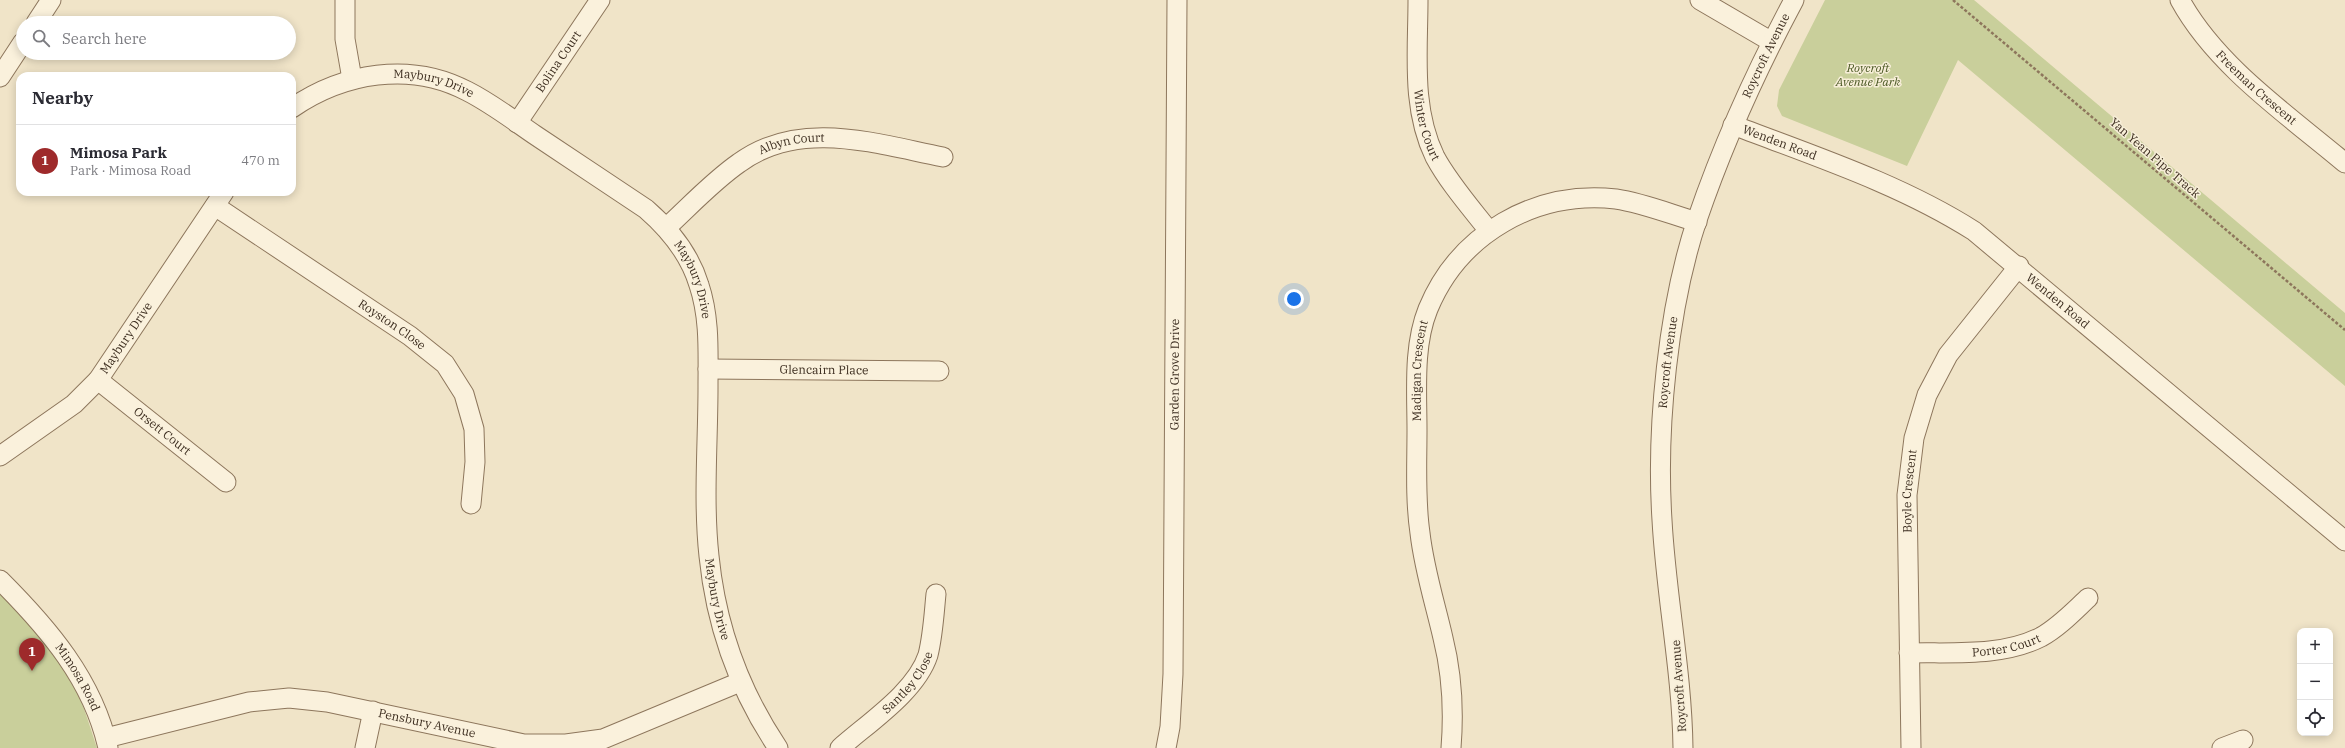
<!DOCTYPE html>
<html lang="en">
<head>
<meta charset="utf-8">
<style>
  body { margin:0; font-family:"IBM Plex Serif",serif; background:#f7f7f7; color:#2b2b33 }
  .controls { position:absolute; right:12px; bottom:12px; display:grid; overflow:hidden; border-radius:8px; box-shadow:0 2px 10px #0003 }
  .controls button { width:36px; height:36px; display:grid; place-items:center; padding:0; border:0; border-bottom:1px solid #e1e1e2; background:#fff; color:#2b2b33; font:20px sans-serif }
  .you { position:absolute; left:1294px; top:299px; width:14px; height:14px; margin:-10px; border:3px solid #fff; border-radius:50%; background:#1a73e8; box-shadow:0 0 0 6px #1a73e833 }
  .badge { display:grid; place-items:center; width:26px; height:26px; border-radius:50%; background:#9e2a2b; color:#fff; font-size:13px; font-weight:700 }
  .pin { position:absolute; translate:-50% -33px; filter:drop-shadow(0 1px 2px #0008) }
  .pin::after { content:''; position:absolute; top:21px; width:14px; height:12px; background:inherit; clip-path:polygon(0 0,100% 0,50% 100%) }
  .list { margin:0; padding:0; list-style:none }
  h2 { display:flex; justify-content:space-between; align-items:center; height:52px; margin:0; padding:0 16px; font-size:17px }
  h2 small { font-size:13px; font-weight:400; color:#7c7c81 }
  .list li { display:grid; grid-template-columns:26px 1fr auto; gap:12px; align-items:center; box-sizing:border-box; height:72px; padding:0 16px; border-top:1px solid #e1e1e2 }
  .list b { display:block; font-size:15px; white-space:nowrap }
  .list p { margin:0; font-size:13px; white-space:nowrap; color:#7c7c81 }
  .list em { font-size:13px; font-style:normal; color:#7c7c81 }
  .icon { flex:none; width:22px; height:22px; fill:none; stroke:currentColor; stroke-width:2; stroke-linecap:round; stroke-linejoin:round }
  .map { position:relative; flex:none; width:2345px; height:748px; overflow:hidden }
  .search { position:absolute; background:#fff; box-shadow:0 2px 10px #0003; left:16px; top:16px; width:280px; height:44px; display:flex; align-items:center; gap:10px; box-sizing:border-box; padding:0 14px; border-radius:22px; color:#7c7c81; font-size:15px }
  .panel { position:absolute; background:#fff; box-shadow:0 2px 10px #0003; left:16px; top:72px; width:280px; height:124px; border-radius:12px }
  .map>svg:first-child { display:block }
</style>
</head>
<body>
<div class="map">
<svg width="2345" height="748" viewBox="0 0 2345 748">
  <rect width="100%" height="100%" fill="#f0e4c8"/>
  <g fill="#c9cf9b">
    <polygon points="1825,0 1974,0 2345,313 2345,386 1958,60 1907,166 1782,116 1777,106 1779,90"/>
    <path d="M 0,593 C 28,622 56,651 75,687 C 84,706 90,727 97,748 L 0,748 Z"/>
  </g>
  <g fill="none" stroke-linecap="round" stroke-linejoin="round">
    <defs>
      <g id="minor">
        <polyline points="345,0 345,39 352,79"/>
        <path id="s1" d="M 1418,0 C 1418,52 1411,108 1435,157 C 1449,183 1471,208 1489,231"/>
        <polyline points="1700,0 1772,42"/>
        <path id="s2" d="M 2180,0 C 2216,66 2288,115 2345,163"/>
        <polyline points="36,23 51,0"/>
        <polyline points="0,77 23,42"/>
        <path id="s3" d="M 292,108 C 343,73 410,61 467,91 C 491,103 513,120 535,135 C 572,160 609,184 646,209 C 669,229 690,255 699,285 C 710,318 708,352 708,387 C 708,443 703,501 709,556 C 716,626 739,690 778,748"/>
        <path id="s4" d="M 517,123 L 600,0"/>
        <path id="s5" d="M 1733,125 C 1814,156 1900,184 1974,231 L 2345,541"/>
        <path id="s6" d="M 215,206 L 410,336 L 445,364 L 464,394 L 474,429 L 475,462 L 471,504"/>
        <path id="s7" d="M 666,228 C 690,206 713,181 739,163 C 800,118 876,144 943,157"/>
        <path id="s8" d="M 708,369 L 939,371"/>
        <path id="s9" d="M 98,380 L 226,482"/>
        <path id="s10" d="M 0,456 L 74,404 L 98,380 L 224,192"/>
        <path id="s11" d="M 0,580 C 48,628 93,680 108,748"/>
        <path id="s12" d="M 1909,653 C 1952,652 2002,657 2041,637 C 2059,627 2074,611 2088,598"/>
        <path id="s13" d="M 106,738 L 249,702 L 289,698 L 327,702 L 524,744 L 566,744 L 603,739 L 740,682"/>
        <polyline points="365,748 373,711"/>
        <path id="s14" d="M 840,748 C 868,723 916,692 928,655 C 933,635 934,614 936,594"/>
        <path id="s15" d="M 1166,748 L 1170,727 L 1173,674 L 1177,0"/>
        <path id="s16" d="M 1451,748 C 1454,711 1452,674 1443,638 C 1435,603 1424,569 1420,533 C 1415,499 1417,464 1417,430 C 1417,391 1413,346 1428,309 C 1459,234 1535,190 1616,199 C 1643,203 1670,214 1697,222"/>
        <path id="s17" d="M 1683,748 C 1682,671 1666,596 1662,520 C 1656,428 1668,307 1697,220 C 1723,144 1756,71 1794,0"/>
        <path id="s18" d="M 1911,748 L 1907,495 L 1914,438 L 1927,395 L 1948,355 L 2019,266"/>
        <polyline points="2222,748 2243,740"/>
      </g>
    </defs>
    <use href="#minor" stroke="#8d765c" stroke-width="21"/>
    <polyline stroke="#8d765c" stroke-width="2.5" stroke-dasharray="3 2" stroke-linecap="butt" points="1953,0 2345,330"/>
    <use href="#minor" stroke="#faf1dc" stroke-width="19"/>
  </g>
  <g text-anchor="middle" stroke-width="3" stroke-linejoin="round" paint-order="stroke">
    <g font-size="12" fill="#3d2e20" stroke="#f7eed8">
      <text dy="4" stroke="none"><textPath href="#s17" startOffset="711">Roycroft Avenue</textPath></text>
      <text dy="4" stroke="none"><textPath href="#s4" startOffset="74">Bolina Court</textPath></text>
      <text dy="4" stroke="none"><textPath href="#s3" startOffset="150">Maybury Drive</textPath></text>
      <text dy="4" stroke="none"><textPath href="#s2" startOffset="117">Freeman Crescent</textPath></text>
      <text dy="4" stroke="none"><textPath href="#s1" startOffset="126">Winter Court</textPath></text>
      <text dy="4" stroke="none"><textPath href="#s5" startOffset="50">Wenden Road</textPath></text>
      <text dy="4" stroke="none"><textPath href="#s7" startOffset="155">Albyn Court</textPath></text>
      <text transform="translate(2155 158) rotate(41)" y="4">Yan Yean Pipe Track</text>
      <text dy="4" stroke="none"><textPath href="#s3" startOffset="486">Maybury Drive</textPath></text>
      <text dy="4" stroke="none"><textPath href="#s5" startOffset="373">Wenden Road</textPath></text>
      <text dy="4" stroke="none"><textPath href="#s6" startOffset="213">Royston Close</textPath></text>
      <text dy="4" stroke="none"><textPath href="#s10" startOffset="175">Maybury Drive</textPath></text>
      <text dy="4" stroke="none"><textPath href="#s17" startOffset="387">Roycroft Avenue</textPath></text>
      <text dy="4" stroke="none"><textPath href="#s8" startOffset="116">Glencairn Place</textPath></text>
      <text dy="4" stroke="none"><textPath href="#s16" startOffset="381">Madigan Crescent</textPath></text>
      <text dy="4" stroke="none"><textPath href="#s15" startOffset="374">Garden Grove Drive</textPath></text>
      <text dy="4" stroke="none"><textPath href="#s9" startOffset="82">Orsett Court</textPath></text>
      <text dy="4" stroke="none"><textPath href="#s18" startOffset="257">Boyle Crescent</textPath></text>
      <text dy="4" stroke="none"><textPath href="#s3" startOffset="809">Maybury Drive</textPath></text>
      <text dy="4" stroke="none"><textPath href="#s12" startOffset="98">Porter Court</textPath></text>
      <text dy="4" stroke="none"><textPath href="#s11" startOffset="125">Mimosa Road</textPath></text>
      <text dy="4" stroke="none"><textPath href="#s14" startOffset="95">Santley Close</textPath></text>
      <text transform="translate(1679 686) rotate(-94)" y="4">Roycroft Avenue</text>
      <text dy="4" stroke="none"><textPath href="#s13" startOffset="328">Pensbury Avenue</textPath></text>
    </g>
    <g font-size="12" font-style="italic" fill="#4d5a26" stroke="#f7eed8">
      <text x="1868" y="72">Roycroft<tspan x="1868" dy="14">Avenue Park</tspan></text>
    </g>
  </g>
</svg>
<div class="controls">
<button>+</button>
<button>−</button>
<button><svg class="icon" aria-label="locate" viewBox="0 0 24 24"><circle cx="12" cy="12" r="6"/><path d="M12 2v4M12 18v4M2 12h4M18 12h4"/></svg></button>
</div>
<div class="you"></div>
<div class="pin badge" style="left:32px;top:671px">1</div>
<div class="search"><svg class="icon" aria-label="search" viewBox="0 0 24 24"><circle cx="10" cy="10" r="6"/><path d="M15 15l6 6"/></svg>Search here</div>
<section class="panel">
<h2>Nearby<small></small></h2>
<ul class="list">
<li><span class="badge">1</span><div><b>Mimosa Park</b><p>Park · Mimosa Road</p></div><em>470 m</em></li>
</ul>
</section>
</div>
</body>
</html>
